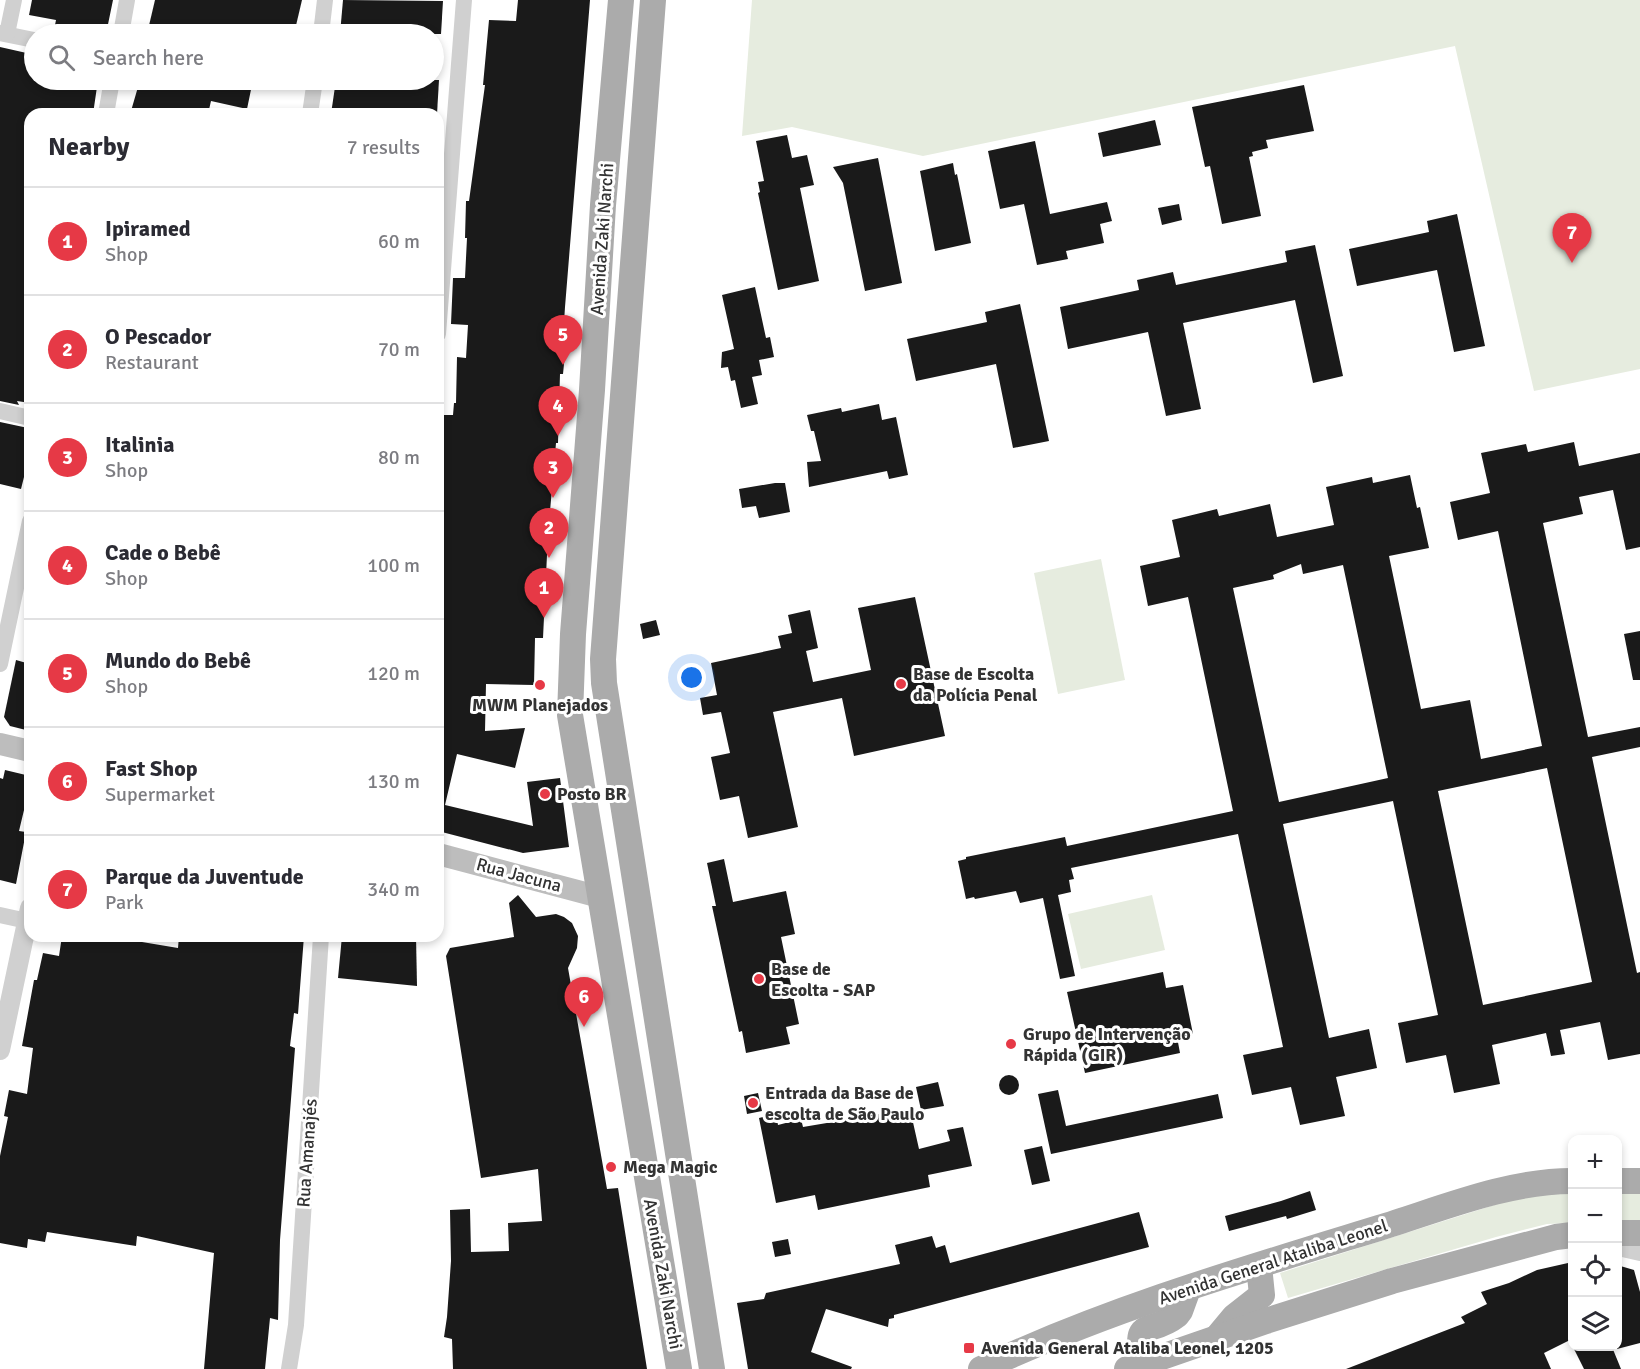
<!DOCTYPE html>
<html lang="en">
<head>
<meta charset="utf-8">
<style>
  body { margin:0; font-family:Signika,sans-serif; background:#f7f7f7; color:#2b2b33 }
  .controls { position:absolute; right:18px; bottom:18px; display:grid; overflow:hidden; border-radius:12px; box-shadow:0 3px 9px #0003 }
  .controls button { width:54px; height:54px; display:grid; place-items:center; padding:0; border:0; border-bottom:2px solid #e1e1e2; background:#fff; color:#2b2b33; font:30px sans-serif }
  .you { position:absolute; left:692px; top:678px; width:21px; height:21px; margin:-15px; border:4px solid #fff; border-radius:50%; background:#1a73e8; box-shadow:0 0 0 9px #1a73e833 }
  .badge { display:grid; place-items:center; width:39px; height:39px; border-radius:50%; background:#e63946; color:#fff; font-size:20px; font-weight:700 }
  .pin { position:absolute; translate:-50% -50px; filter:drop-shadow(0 2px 3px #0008) }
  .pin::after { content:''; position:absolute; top:32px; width:21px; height:18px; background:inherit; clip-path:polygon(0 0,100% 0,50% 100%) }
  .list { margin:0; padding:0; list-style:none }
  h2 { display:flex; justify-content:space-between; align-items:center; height:78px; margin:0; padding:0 24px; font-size:26px }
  h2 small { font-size:20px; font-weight:400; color:#7c7c81 }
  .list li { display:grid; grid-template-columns:39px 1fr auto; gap:18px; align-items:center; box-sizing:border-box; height:108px; padding:0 24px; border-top:2px solid #e1e1e2 }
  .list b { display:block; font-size:22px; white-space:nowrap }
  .list p { margin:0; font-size:20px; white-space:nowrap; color:#7c7c81 }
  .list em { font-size:20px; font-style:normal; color:#7c7c81 }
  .icon { flex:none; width:33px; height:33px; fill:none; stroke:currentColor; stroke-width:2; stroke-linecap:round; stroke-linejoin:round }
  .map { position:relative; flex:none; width:1640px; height:1369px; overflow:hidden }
  .search { position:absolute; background:#fff; box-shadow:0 3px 9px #0003; left:24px; top:24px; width:420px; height:66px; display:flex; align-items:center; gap:15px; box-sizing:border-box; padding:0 21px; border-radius:33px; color:#7c7c81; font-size:22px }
  .panel { position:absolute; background:#fff; box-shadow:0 3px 9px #0003; left:24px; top:108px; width:420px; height:834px; border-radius:18px }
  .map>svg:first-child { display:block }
</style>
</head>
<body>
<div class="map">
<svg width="1640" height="1369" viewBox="0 0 1640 1369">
  <rect width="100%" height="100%" fill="#fff"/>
  <g fill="#e6ecdf">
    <polygon points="752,0 1640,0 1640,369 1534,391 1455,46 923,156 792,127 742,136"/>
    <polygon points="1101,559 1125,680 1058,694 1034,573"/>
    <polygon points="1152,895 1165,950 1081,969 1068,914"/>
    <polygon points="1542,1194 1572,1194 1572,1223 1547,1224 1496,1237 1288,1298 1280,1273 1510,1200"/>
    <polygon points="1618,1194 1640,1194 1640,1221 1618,1222"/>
  </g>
  <g fill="#1a1a1a" fill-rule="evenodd">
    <polygon points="32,0 113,0 106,34 73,34 54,30 56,20 29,15"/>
    <polygon points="155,0 302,0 294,34 147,34"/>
    <polygon points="343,0 443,1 441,34 340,34"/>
    <polygon points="518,0 590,0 565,307 562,353 565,354 563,374 560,374 558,443 556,443 548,534 543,638 535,638 534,685 486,684 485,731 525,728 515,768 457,754 445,805 533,826 527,782 560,778 569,847 523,853 438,831 438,739 444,714 438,713 438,610 441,610 442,575 438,574 438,482 444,415 453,415 454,403 456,403 457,357 466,358 468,325 451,324 453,278 465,278 467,238 465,238 466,201 469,201 485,85 483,85 489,20 516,21"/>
    <polygon points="0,47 31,54 29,64 34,65 34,80 98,80 93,114 30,114 30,403 17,401 19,405 0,401"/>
    <polygon points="140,80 253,80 247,109 211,101 208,114 188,110 187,114 144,114 131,111"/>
    <polygon points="336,80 439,80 437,114 331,114"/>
    <polygon points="1304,85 1314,131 1266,140 1268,148 1252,152 1253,156 1249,157 1261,216 1222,224 1210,166 1205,167 1192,107"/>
    <polygon points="1155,120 1161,145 1103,157 1098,133"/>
    <polygon points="787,135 792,158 807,155 814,185 800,188 819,281 778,290 758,193 760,192 758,182 764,181 756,141"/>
    <polygon points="1035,141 1050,214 1107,202 1112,221 1100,224 1104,243 1066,251 1068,259 1037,265 1024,204 1000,209 988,151"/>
    <polygon points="878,158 902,283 865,291 843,183 833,167"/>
    <polygon points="953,163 955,175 957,174 971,243 935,251 920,171"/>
    <polygon points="1179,204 1182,220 1162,225 1158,208"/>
    <polygon points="1457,214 1485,346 1454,352 1437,270 1357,286 1349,249 1429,232 1427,221"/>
    <polygon points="1315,245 1343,376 1313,383 1295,300 1183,323 1201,409 1166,416 1148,332 1068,349 1060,307 1139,290 1137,280 1173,272 1176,285 1287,262 1285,251"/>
    <polygon points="755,287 766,338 770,337 774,357 759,360 762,375 752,377 758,404 741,408 735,380 731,381 728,367 721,368 722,352 734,349 722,295"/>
    <polygon points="1020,304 1049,441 1013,448 996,364 916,381 907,339 987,322 985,312"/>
    <polygon points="879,404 882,420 896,417 908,475 889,479 887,471 809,487 807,462 821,461 814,431 811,431 807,415 841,408 842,412"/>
    <polygon points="0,422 28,428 30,433 30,461 28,461 21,489 0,484"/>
    <path d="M 1574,442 L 1579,466 L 1640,453 L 1640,547 L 1626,550 L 1613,490 L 1579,497 L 1583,514 L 1543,523 L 1588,737 L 1640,727 L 1640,747 L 1592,757 L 1637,973 L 1640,972 L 1640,1054 L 1608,1060 L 1600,1022 L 1560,1030 L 1565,1054 L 1551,1056 L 1546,1033 L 1492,1045 L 1500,1084 L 1454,1093 L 1446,1055 L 1406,1063 L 1398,1023 L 1438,1015 L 1393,801 L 1283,824 L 1329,1038 L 1369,1029 L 1377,1068 L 1336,1077 L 1345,1116 L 1300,1125 L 1291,1087 L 1252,1095 L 1243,1055 L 1283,1047 L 1238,834 L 1071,868 L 1074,879 L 1069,880 L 1071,892 L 1058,895 L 1075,976 L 1060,979 L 1043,898 L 1020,903 L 1016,891 L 975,899 L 974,897 L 966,899 L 958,861 L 966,859 L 966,857 L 1065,837 L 1067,846 L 1233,811 L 1188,597 L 1148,606 L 1140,566 L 1180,557 L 1172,520 L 1217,509 L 1219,516 L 1270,504 L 1277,537 L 1334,525 L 1326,487 L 1372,477 L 1373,483 L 1410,475 L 1417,508 L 1420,507 L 1429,548 L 1389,556 L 1421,709 L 1470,700 L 1481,759 L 1542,746 L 1498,531 L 1458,540 L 1450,502 L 1490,493 L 1481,453 L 1526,444 L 1528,452 ZM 1301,564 L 1303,574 L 1343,565 L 1388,778 L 1279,802 L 1233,588 L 1274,579 L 1273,575 ZM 1547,768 L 1592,982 L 1483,1005 L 1438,791 Z"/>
    <polygon points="775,483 785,483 790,512 759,518 756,506 742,508 739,489"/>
    <polygon points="915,597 945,736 854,756 842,698 773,712 798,827 748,838 739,796 720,800 711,757 730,753 721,712 703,715 700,698 717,695 711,663 781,648 778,636 792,633 788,615 810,610 818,648 806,651 813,682 871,670 858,608"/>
    <polygon points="656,620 660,635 643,639 640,624"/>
    <polygon points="1640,631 1640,680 1633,680 1624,634"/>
    <polygon points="16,660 30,664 30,731 10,726 4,717"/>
    <polygon points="5,770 30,776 30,785 19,831 26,832 16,884 0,880 0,778 3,779"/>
    <polygon points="724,859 733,902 786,891 795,934 781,937 799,1024 786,1027 790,1044 746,1053 742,1031 739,1032 712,906 716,906 707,863"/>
    <polygon points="518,895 536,917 556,914 564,917 572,923 578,936 577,948 568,968 607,1189 618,1188 647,1369 453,1369 452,1339 444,1337 447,1317 451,1261 450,1210 470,1209 471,1252 509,1251 508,1223 542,1221 538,1169 481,1178 446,956 450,948 514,937 509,903"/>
    <polygon points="62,936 131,936 130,940 178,948 179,936 304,936 298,1014 294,1013 290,1046 295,1048 280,1240 278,1320 270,1318 265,1369 204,1369 214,1253 137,1236 136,1246 47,1232 45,1242 28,1239 27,1248 0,1243 0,1156 8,1117 4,1116 9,1090 27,1094 33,1048 22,1046 34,980 37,980 43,953 59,956"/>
    <polygon points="342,936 416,936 417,986 338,978"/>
    <polygon points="1163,972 1166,988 1183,985 1193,1034 1177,1037 1180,1053 1085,1073 1067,992"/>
    <circle cx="1009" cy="1085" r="10"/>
    <polygon points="938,1082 944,1106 921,1110 916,1087"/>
    <polygon points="1058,1090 1066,1126 1218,1094 1223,1118 1051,1154 1038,1094"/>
    <polygon points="758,1093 762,1111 747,1114 744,1096"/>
    <polygon points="910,1109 919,1149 950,1141 947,1130 963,1127 972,1166 928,1175 930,1187 818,1210 815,1195 776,1203 759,1118 776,1114 778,1125 801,1119 803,1127"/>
    <polygon points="1042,1146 1050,1181 1032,1185 1024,1150"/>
    <polygon points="1310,1191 1316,1210 1287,1219 1286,1216 1229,1231 1225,1216 1281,1201"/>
    <polygon points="1139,1212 1149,1247 894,1315 894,1318 889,1319 888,1327 826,1309 811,1352 852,1367 851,1369 748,1369 737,1303 764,1299 766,1293 900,1264 895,1245 932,1236 936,1248 945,1245 950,1263"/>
    <polygon points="788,1239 791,1254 775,1257 772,1242"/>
    <polygon points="1568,1263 1572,1273 1572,1339 1544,1353 1551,1369 1346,1369 1465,1323 1461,1317 1487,1304 1481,1292 1509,1283 1537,1270"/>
    <polygon points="1617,1265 1634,1270 1640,1292 1640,1343 1617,1349"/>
    <polygon points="1573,1347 1612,1347 1621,1369 1584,1369"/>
  </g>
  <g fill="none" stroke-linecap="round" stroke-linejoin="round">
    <g stroke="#d0d0d0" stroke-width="16">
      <polyline points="0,33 34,40"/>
      <polyline points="7,34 14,0"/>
      <polyline points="121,34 127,0"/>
      <polyline points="321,34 325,0"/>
      <polyline points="106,114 112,80"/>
      <polyline points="310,114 315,80"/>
      <polyline points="438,334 464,0"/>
      <polyline points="0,411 30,418"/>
      <polyline points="0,664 30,521"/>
      <polyline points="0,915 27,921"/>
      <polyline points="1618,1248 1640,1253"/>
      <polyline points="289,1369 296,1325 321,936"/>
    </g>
    <polyline stroke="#d0d0d0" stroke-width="20" points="0,1050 30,908"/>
    <g stroke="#bdbdbd" stroke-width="22">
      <polyline points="0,744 30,751"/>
      <polyline points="438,854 600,897"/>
    </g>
    <g stroke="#ababab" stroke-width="26">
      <polyline points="621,0 603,205 592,390 573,634 570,715 679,1369"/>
      <polyline points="653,0 603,659 604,683 712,1369"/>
      <polyline points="1618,1181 1640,1181"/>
      <polyline points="1618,1233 1640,1233"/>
      <polyline points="1219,1335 1234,1317 1262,1295 1259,1266"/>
      <path d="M 1142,1363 C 1134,1315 1149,1337 1177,1315 L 1180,1311 L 1188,1289"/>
      <path d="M 981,1369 C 1108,1309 1245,1269 1379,1228 C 1441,1209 1507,1181 1572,1181"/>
      <polyline points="1127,1369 1266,1321 1392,1281 1556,1237 1572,1235"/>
    </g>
  </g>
  <g fill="#e63946" stroke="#fff" stroke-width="2">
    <circle cx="901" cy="684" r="6"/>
    <circle cx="540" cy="685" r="6"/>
    <circle cx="545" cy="794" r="6"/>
    <circle cx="759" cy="979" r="6"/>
    <circle cx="1011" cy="1044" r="6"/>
    <circle cx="753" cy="1103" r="6"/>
    <circle cx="611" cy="1167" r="6"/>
    <rect x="963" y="1342" width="12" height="12" rx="3"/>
  </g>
  <g text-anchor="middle" stroke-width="6" stroke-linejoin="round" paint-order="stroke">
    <g font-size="18" fill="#333" stroke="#fff">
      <text transform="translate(602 239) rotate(-86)" y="6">Avenida Zaki Narchi</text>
      <text transform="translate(519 875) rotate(15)" y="6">Rua Jacuna</text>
      <text transform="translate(307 1153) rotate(-86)" y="6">Rua Amanajés</text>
      <text transform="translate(1273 1262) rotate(-18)" y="6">Avenida General Ataliba Leonel</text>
      <text transform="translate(663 1274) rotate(80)" y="6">Avenida Zaki Narchi</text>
    </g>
    <g font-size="18" font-weight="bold" fill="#333" stroke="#fff" text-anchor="start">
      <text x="913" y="680">Base de Escolta<tspan x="913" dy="21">da Polícia Penal</tspan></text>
      <text x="540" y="711" text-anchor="middle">MWM Planejados</text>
      <text x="557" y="800">Posto BR</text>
      <text x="771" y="975">Base de<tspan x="771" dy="21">Escolta - SAP</tspan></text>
      <text x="1023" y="1040">Grupo de Intervenção<tspan x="1023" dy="21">Rápida (GIR)</tspan></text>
      <text x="765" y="1099">Entrada da Base de<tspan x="765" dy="21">escolta de São Paulo</tspan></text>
      <text x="623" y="1173">Mega Magic</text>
      <text x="981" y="1354">Avenida General Ataliba Leonel, 1205</text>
    </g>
  </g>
</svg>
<div class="controls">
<button>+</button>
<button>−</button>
<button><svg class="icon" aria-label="locate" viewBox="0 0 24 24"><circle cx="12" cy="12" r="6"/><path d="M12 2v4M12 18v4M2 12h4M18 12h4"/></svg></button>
<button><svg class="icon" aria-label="layers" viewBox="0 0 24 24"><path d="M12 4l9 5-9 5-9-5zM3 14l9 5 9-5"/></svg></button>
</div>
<div class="you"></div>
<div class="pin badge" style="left:544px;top:618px">1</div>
<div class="pin badge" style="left:549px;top:558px">2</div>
<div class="pin badge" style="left:553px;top:498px">3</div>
<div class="pin badge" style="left:558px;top:436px">4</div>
<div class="pin badge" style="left:563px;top:365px">5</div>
<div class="pin badge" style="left:584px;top:1027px">6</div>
<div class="pin badge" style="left:1572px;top:263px">7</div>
<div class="search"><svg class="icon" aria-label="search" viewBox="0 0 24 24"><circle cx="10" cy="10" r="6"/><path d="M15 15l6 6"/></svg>Search here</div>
<section class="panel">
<h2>Nearby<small>7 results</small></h2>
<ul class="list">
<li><span class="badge">1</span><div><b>Ipiramed</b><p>Shop</p></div><em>60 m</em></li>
<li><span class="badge">2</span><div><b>O Pescador</b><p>Restaurant</p></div><em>70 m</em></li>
<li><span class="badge">3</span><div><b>Italinia</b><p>Shop</p></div><em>80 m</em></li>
<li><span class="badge">4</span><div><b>Cade o Bebê</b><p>Shop</p></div><em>100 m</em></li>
<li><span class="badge">5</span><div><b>Mundo do Bebê</b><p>Shop</p></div><em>120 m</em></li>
<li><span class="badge">6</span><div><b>Fast Shop</b><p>Supermarket</p></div><em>130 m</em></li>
<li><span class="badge">7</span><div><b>Parque da Juventude</b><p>Park</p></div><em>340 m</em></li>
</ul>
</section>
</div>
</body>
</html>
